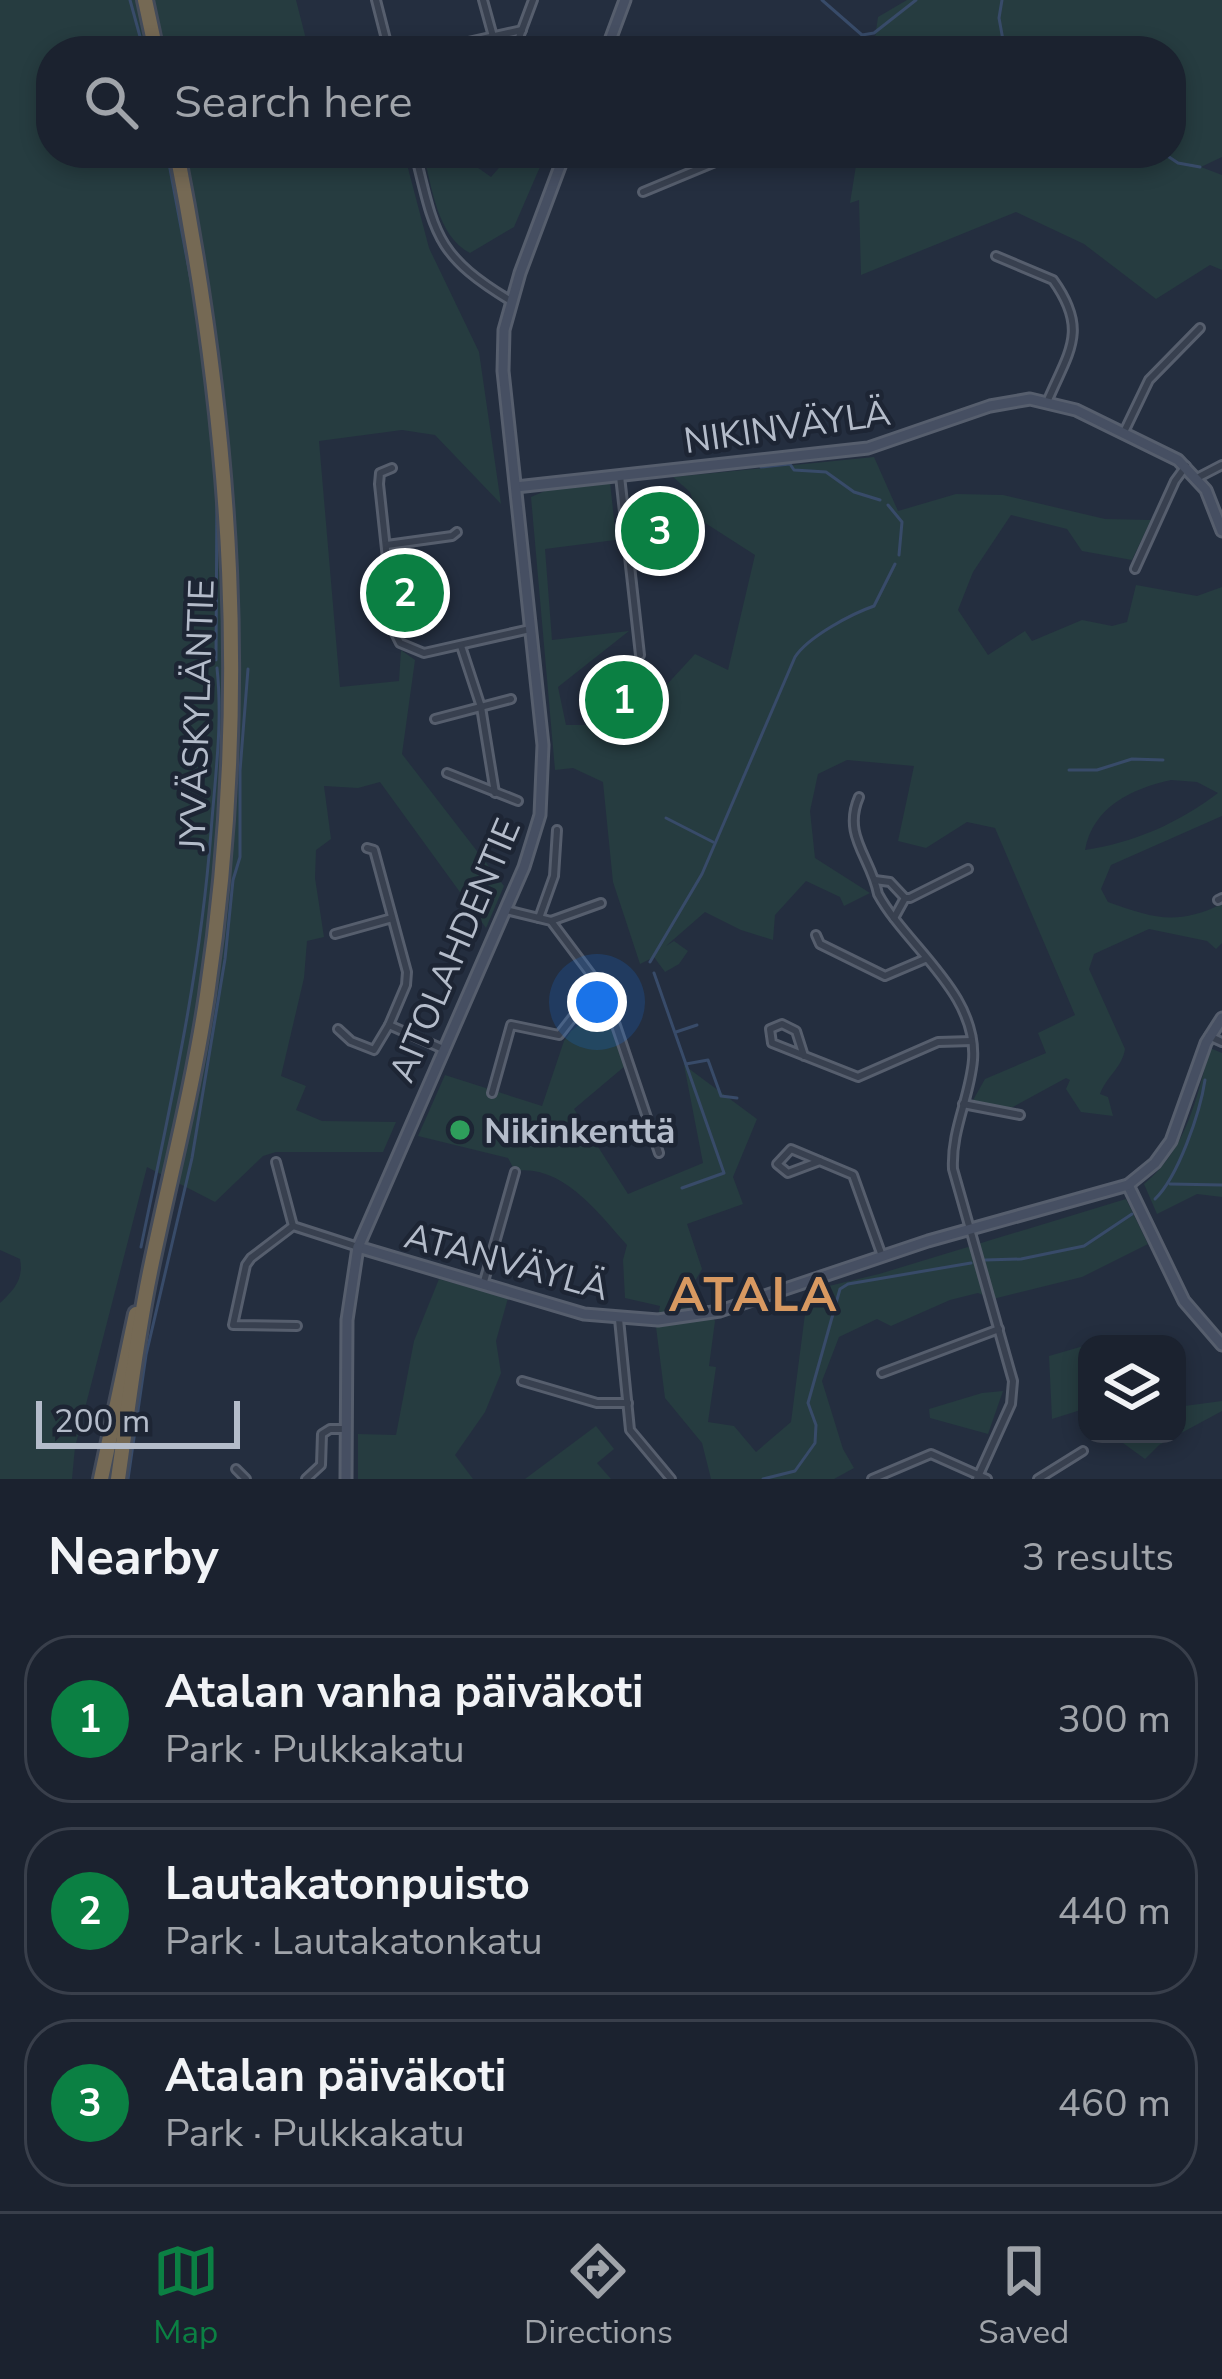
<!DOCTYPE html>
<html lang="en">
<head>
<meta charset="utf-8">
<style>
  body { margin:0; font-family:"Nunito Sans",sans-serif; background:#242a37; color:#f1f3f6 }
  .controls { position:absolute; right:36px; bottom:36px; display:grid; overflow:hidden; border-radius:24px; box-shadow:0 6px 18px #0003 }
  .controls button { width:108px; height:108px; display:grid; place-items:center; padding:0; border:0; border-bottom:3px solid #393f4b; background:#1b222f; color:#f1f3f6; font:60px sans-serif }
  .scale { position:absolute; left:36px; bottom:30px; width:204px; box-sizing:border-box; padding-left:12px; border:6px solid #b4bcca; border-top:0; font-size:33px; line-height:42px; white-space:nowrap; color:#b4bcca; -webkit-text-stroke:9px #1d2534; paint-order:stroke }
  .you { position:absolute; left:597px; top:1002px; width:42px; height:42px; margin:-30px; border:9px solid #fff; border-radius:50%; background:#1a73e8; box-shadow:0 0 0 18px #1a73e833 }
  .badge { display:grid; place-items:center; width:78px; height:78px; border-radius:50%; background:#0b8043; color:#fff; font-size:39px; font-weight:700 }
  .pin { position:absolute; translate:-50% -50%; border:6px solid #fff; box-shadow:0 3px 12px #0006 }
  .list { margin:0; padding:0; list-style:none }
  h2 { display:flex; justify-content:space-between; align-items:center; height:156px; margin:0; padding:0 48px; font-size:51px }
  h2 small { font-size:39px; font-weight:400; color:#a0a4aa }
  .list li { display:grid; grid-template-columns:78px 1fr auto; gap:36px; align-items:center; box-sizing:border-box; height:168px; margin:0 24px 24px; padding:0 24px; border:3px solid #393f4b; border-radius:48px }
  .list b { display:block; font-size:45px; white-space:nowrap }
  .list p { margin:0; font-size:39px; white-space:nowrap; color:#a0a4aa }
  .list em { font-size:39px; font-style:normal; color:#a0a4aa }
  .icon { flex:none; width:66px; height:66px; fill:none; stroke:currentColor; stroke-width:2; stroke-linecap:round; stroke-linejoin:round }
  .map { position:relative; flex:none; width:1222px; height:1479px; overflow:hidden }
  .search { position:absolute; background:#1b222f; box-shadow:0 6px 18px #0003; left:36px; right:36px; top:36px; height:132px; display:flex; align-items:center; gap:30px; box-sizing:border-box; padding:0 42px; border-radius:48px; color:#a0a4aa; font-size:45px }
  .sheet { height:732px; background:#1b222f }
  nav { display:flex; justify-content:space-around; align-items:center; box-sizing:border-box; height:168px; border-top:3px solid #393f4b; background:#1b222f; font-size:33px; color:#a0a4aa }
  nav a { display:grid; justify-items:center; gap:6px }
  nav .on { color:#0b8043 }
  .map>svg:first-child { display:block }
</style>
</head>
<body>
<div class="map">
<svg width="1222" height="1479" viewBox="0 0 1222 1479">
  <rect width="100%" height="100%" fill="#242e3f"/>
  <g fill="#263c40" fill-rule="evenodd">
    <path d="M 0,0 L 296,0 L 309,51 L 51,51 L 51,153 L 404,153 L 429,248 L 479,352 L 501,504 L 435,435 L 402,430 L 319,441 L 340,687 L 399,681 L 401,650 L 415,660 L 402,754 L 504,886 L 486,928 L 380,782 L 358,788 L 324,786 L 331,839 L 316,850 L 315,878 L 324,937 L 307,941 L 304,978 L 281,1076 L 306,1086 L 296,1110 L 322,1121 L 396,1122 L 383,1152 L 276,1152 L 263,1156 L 215,1202 L 147,1167 L 75,1447 L 72,1479 L 0,1479 L 0,1303 C 14,1290 24,1279 20,1259 L 0,1250 Z"/>
    <polygon points="907,0 1222,0 1222,157 1201,167 1222,175 1222,270 1210,265 1156,299 1084,244 1016,212 861,275 859,200 850,203 858,153 1171,153 1171,51 873,51 878,17"/>
    <path d="M 423,153 L 457,153 L 491,177 L 512,153 L 546,153 L 514,227 L 470,253 C 437,236 432,187 423,153 Z"/>
    <path d="M 874,457 L 898,511 L 956,494 L 1003,495 L 1105,519 L 1151,520 L 1132,560 L 1082,551 L 1067,529 L 1011,515 L 973,572 L 958,610 L 988,655 L 1025,631 L 1032,641 L 1082,620 L 1112,626 L 1127,622 L 1136,585 L 1197,596 L 1222,587 L 1222,816 L 1111,865 L 1101,889 L 1108,902 C 1153,918 1176,926 1222,904 L 1222,943 L 1216,949 L 1207,941 L 1149,929 L 1094,954 L 1089,969 L 1125,1049 C 1122,1068 1106,1077 1100,1094 L 1108,1097 L 1113,1116 L 1081,1112 L 1066,1089 L 1070,1080 L 1066,1078 L 1011,1108 L 972,1102 L 985,1079 L 1046,1053 L 1038,1033 L 1075,1015 L 995,828 L 967,822 L 926,848 L 898,841 L 914,766 L 847,760 L 818,774 L 810,811 L 815,858 L 870,893 L 844,906 L 840,897 L 806,881 L 775,915 L 773,940 L 741,930 L 705,912 L 666,946 L 674,941 L 688,951 L 679,964 L 665,972 L 654,957 L 640,964 L 613,882 L 603,782 L 573,768 L 555,770 L 531,497 L 545,491 L 610,482 L 616,538 L 623,539 L 545,549 L 552,640 L 629,631 L 558,687 L 566,725 L 625,725 L 650,718 L 650,703 L 695,654 L 728,670 L 755,555 L 699,519 L 690,492 L 673,477 ZM 1171,780 L 1197,782 L 1218,793 C 1179,823 1133,843 1085,850 C 1093,807 1131,789 1171,780 Z"/>
    <path d="M 605,1005 L 625,1066 L 574,1109 L 628,1194 L 703,1163 L 684,1065 L 757,1119 L 733,1177 L 743,1204 L 687,1224 L 702,1269 L 695,1281 L 704,1305 L 715,1321 L 709,1366 L 716,1367 L 708,1422 L 734,1426 L 756,1452 L 791,1422 L 808,1291 L 879,1274 L 1126,1199 L 1148,1244 L 1082,1277 L 993,1299 L 978,1293 L 950,1300 L 891,1326 L 877,1319 L 839,1337 L 822,1381 L 843,1449 L 854,1468 L 834,1479 L 711,1479 L 702,1443 L 665,1398 L 656,1327 L 660,1306 L 625,1298 L 623,1260 L 627,1245 C 599,1214 563,1164 515,1171 L 508,1158 L 418,1136 L 445,1075 L 542,1106 L 564,1041 L 571,1031 Z"/>
    <path d="M 1210,1048 L 1222,1053 L 1222,1197 L 1197,1194 L 1157,1214 L 1144,1184 C 1186,1150 1197,1098 1210,1048 Z"/>
    <polygon points="439,1279 508,1298 496,1341 501,1373 485,1412 455,1455 473,1479 358,1479 358,1434 396,1435 414,1341"/>
    <polygon points="1087,1345 1087,1408 1052,1419 1049,1356"/>
    <polygon points="1003,1391 988,1434 930,1418 929,1409 982,1393"/>
    <polygon points="1222,1401 1222,1411 1159,1445 1145,1459 1112,1435 1100,1434 1177,1434 1177,1407"/>
    <polygon points="596,1426 614,1449 597,1463 611,1479 525,1479"/>
  </g>
  <g fill="none" stroke-linecap="round" stroke-linejoin="round">
    <g stroke="#384b69" stroke-width="3">
      <polyline points="130,0 144,51"/>
      <polyline points="822,0 862,35 874,33 916,0"/>
      <polyline points="1002,0 999,18 1005,51"/>
      <polyline points="167,153 197,312"/>
      <polyline points="1163,153 1178,163 1200,167"/>
      <polyline points="761,467 790,464 794,470 826,472 854,492 880,500"/>
      <polyline points="888,505 902,522 899,555"/>
      <polyline points="216,660 217,482"/>
      <polyline points="1069,770 1097,770 1132,759 1163,760"/>
      <polyline points="666,818 713,842"/>
      <path d="M 650,962 L 702,874 L 795,657 C 808,637 851,614 874,606 L 895,564"/>
      <polyline points="654,973 724,1173 682,1188"/>
      <polyline points="676,1032 697,1025"/>
      <polyline points="686,1064 708,1060 721,1096 737,1098"/>
      <polyline points="1170,1184 1222,1185"/>
      <path d="M 1155,1199 C 1178,1177 1200,1113 1205,1080"/>
      <path d="M 141,1247 C 170,1106 200,977 211,832 C 215,777 223,724 217,668"/>
      <polyline points="985,1260 1021,1259 1084,1246 1132,1214"/>
      <polyline points="128,1479 146,1355 192,1158 225,959 233,880 240,857 240,771 248,669"/>
      <polyline points="763,1479 795,1471 815,1443 816,1425 808,1403 840,1289 848,1284 971,1263"/>
    </g>
    <defs>
      <g id="street">
        <polyline points="376,0 389,51"/>
        <polyline points="483,0 497,51"/>
        <polyline points="428,51 522,30"/>
        <polyline points="514,51 533,0"/>
        <polyline points="784,51 785,51"/>
        <path d="M 415,153 C 435,234 435,255 511,301"/>
        <polyline points="643,192 737,153"/>
        <path d="M 996,256 L 1053,280 C 1089,330 1069,351 1048,400"/>
        <polyline points="1124,432 1149,380 1200,328"/>
        <polyline points="392,468 380,473 379,484 395,633 400,643 424,653 530,629"/>
        <polyline points="620,476 640,655"/>
        <polyline points="1197,478 1222,465"/>
        <polyline points="387,545 452,536 457,532"/>
        <polyline points="1135,569 1175,481 1186,466"/>
        <polyline points="461,646 481,707 495,793"/>
        <polyline points="435,719 511,699"/>
        <polyline points="447,773 518,801"/>
        <path d="M 859,797 C 842,836 871,857 878,894 C 907,947 978,993 973,1060 C 970,1097 951,1130 953,1169 L 1013,1381 L 1011,1404 L 977,1479"/>
        <polyline points="367,848 374,850 407,972 406,985 389,1025 443,1049"/>
        <polyline points="875,880 890,882 905,898 910,898 968,869"/>
        <polyline points="1218,900 1222,898"/>
        <polyline points="506,910 551,921 605,993 659,1153"/>
        <polyline points="539,918 554,876 557,830"/>
        <polyline points="894,918 905,898"/>
        <polyline points="551,921 601,903"/>
        <polyline points="335,934 392,918"/>
        <polyline points="816,935 820,944 885,976 925,959"/>
        <polyline points="338,1029 351,1041 374,1050 389,1025"/>
        <polyline points="1209,1036 1222,1042"/>
        <polyline points="804,1056 796,1031 782,1024 770,1029 772,1043 858,1077 938,1042 972,1041"/>
        <polyline points="492,1093 511,1025 559,1035 598,985"/>
        <polyline points="963,1104 1020,1115"/>
        <polyline points="820,1161 788,1173 777,1164 791,1149 853,1175 882,1256"/>
        <polyline points="276,1162 293,1226"/>
        <polyline points="483,1285 515,1172"/>
        <polyline points="619,1319 630,1430 671,1479"/>
        <polyline points="297,1326 233,1325 246,1265 251,1258 293,1226 358,1247"/>
        <polyline points="882,1373 999,1329"/>
        <polyline points="522,1381 597,1403 628,1403"/>
        <polyline points="236,1469 246,1479"/>
        <polyline points="306,1479 321,1465 322,1434 330,1429 345,1429"/>
        <polyline points="872,1479 931,1454 987,1479"/>
        <polyline points="1038,1479 1083,1451"/>
      </g>
      <g id="secondary">
        <polyline points="606,51 625,0"/>
        <polyline points="516,487 868,448 990,406 1030,399 1076,410 1178,460 1206,490 1222,531"/>
        <polyline points="1128,1185 1184,1301 1222,1345"/>
        <polyline points="358,1247 584,1314 658,1320 720,1311 928,1241 1128,1185 1155,1163 1171,1141 1206,1043 1222,1018"/>
        <polyline points="346,1479 347,1320 358,1247 524,867 540,815 543,745 503,371 504,330 520,273 565,153"/>
      </g>
      <g id="highway">
        <polyline points="145,0 156,51"/>
        <polyline points="101,1479 136,1314"/>
        <path d="M 118,1479 C 128,1410 136,1340 150,1272 C 169,1179 193,1089 207,995 C 250,706 233,439 177,153"/>
      </g>
    </defs>
    <use href="#street" stroke="#565e6d" stroke-width="12"/>
    <use href="#secondary" stroke="#565e6d" stroke-width="15"/>
    <use href="#highway" stroke="#434b5a" stroke-width="20"/>
    <use href="#street" stroke="#38404f" stroke-width="6"/>
    <use href="#secondary" stroke="#464f62" stroke-width="9"/>
    <use href="#highway" stroke="#756954" stroke-width="14"/>
  </g>
  <circle fill="#2e9e5b" stroke="#1d2534" stroke-width="4.5" cx="460" cy="1130" r="12"/>
  <g text-anchor="middle" stroke-width="9" stroke-linejoin="round" paint-order="stroke">
    <g font-size="36" fill="#b4bcca" stroke="#1d2534">
      <text transform="translate(787 426) rotate(-8)" y="13">NIKINVÄYLÄ</text>
      <text transform="translate(196 715) rotate(-88)" y="13">JYVÄSKYLÄNTIE</text>
      <text transform="translate(454 950) rotate(-67)" y="13">AITOLAHDENTIE</text>
      <text transform="translate(507 1261) rotate(15)" y="13">ATANVÄYLÄ</text>
    </g>
    <g font-size="36" font-weight="bold" fill="#b4bcca" stroke="#1d2534" text-anchor="start">
      <text x="484" y="1143">Nikinkenttä</text>
    </g>
    <g font-size="48" font-weight="bold" letter-spacing="3" fill="#d89961" stroke="#1d2534">
      <text x="754" y="1311">ATALA</text>
    </g>
  </g>
</svg>
<div class="controls">
<button><svg class="icon" aria-label="layers" viewBox="0 0 24 24"><path d="M12 4l9 5-9 5-9-5zM3 14l9 5 9-5"/></svg></button>
</div>
<div class="scale">200 m</div>
<div class="you"></div>
<div class="pin badge" style="left:624px;top:700px">1</div>
<div class="pin badge" style="left:405px;top:593px">2</div>
<div class="pin badge" style="left:660px;top:531px">3</div>
<div class="search"><svg class="icon" aria-label="search" viewBox="0 0 24 24"><circle cx="10" cy="10" r="6"/><path d="M15 15l6 6"/></svg>Search here</div>
</div>
<section class="sheet">
<h2>Nearby<small>3 results</small></h2>
<ul class="list">
<li><span class="badge">1</span><div><b>Atalan vanha päiväkoti</b><p>Park · Pulkkakatu</p></div><em>300 m</em></li>
<li><span class="badge">2</span><div><b>Lautakatonpuisto</b><p>Park · Lautakatonkatu</p></div><em>440 m</em></li>
<li><span class="badge">3</span><div><b>Atalan päiväkoti</b><p>Park · Pulkkakatu</p></div><em>460 m</em></li>
</ul>
</section>
<nav>
<a class="on"><svg class="icon" aria-label="map" viewBox="0 0 24 24"><path d="M3 6l6-2 6 2 6-2v14l-6 2-6-2-6 2zM9 4v14M15 6v14"/></svg>Map</a>
<a><svg class="icon" aria-label="directions" viewBox="0 0 24 24"><path d="M12 3l9 9-9 9-9-9zM9 14v-3h6M13 9l2 2-2 2"/></svg>Directions</a>
<a><svg class="icon" aria-label="saved" viewBox="0 0 24 24"><path d="M7 4h10v16l-5-4-5 4z"/></svg>Saved</a>
</nav>
</body>
</html>
